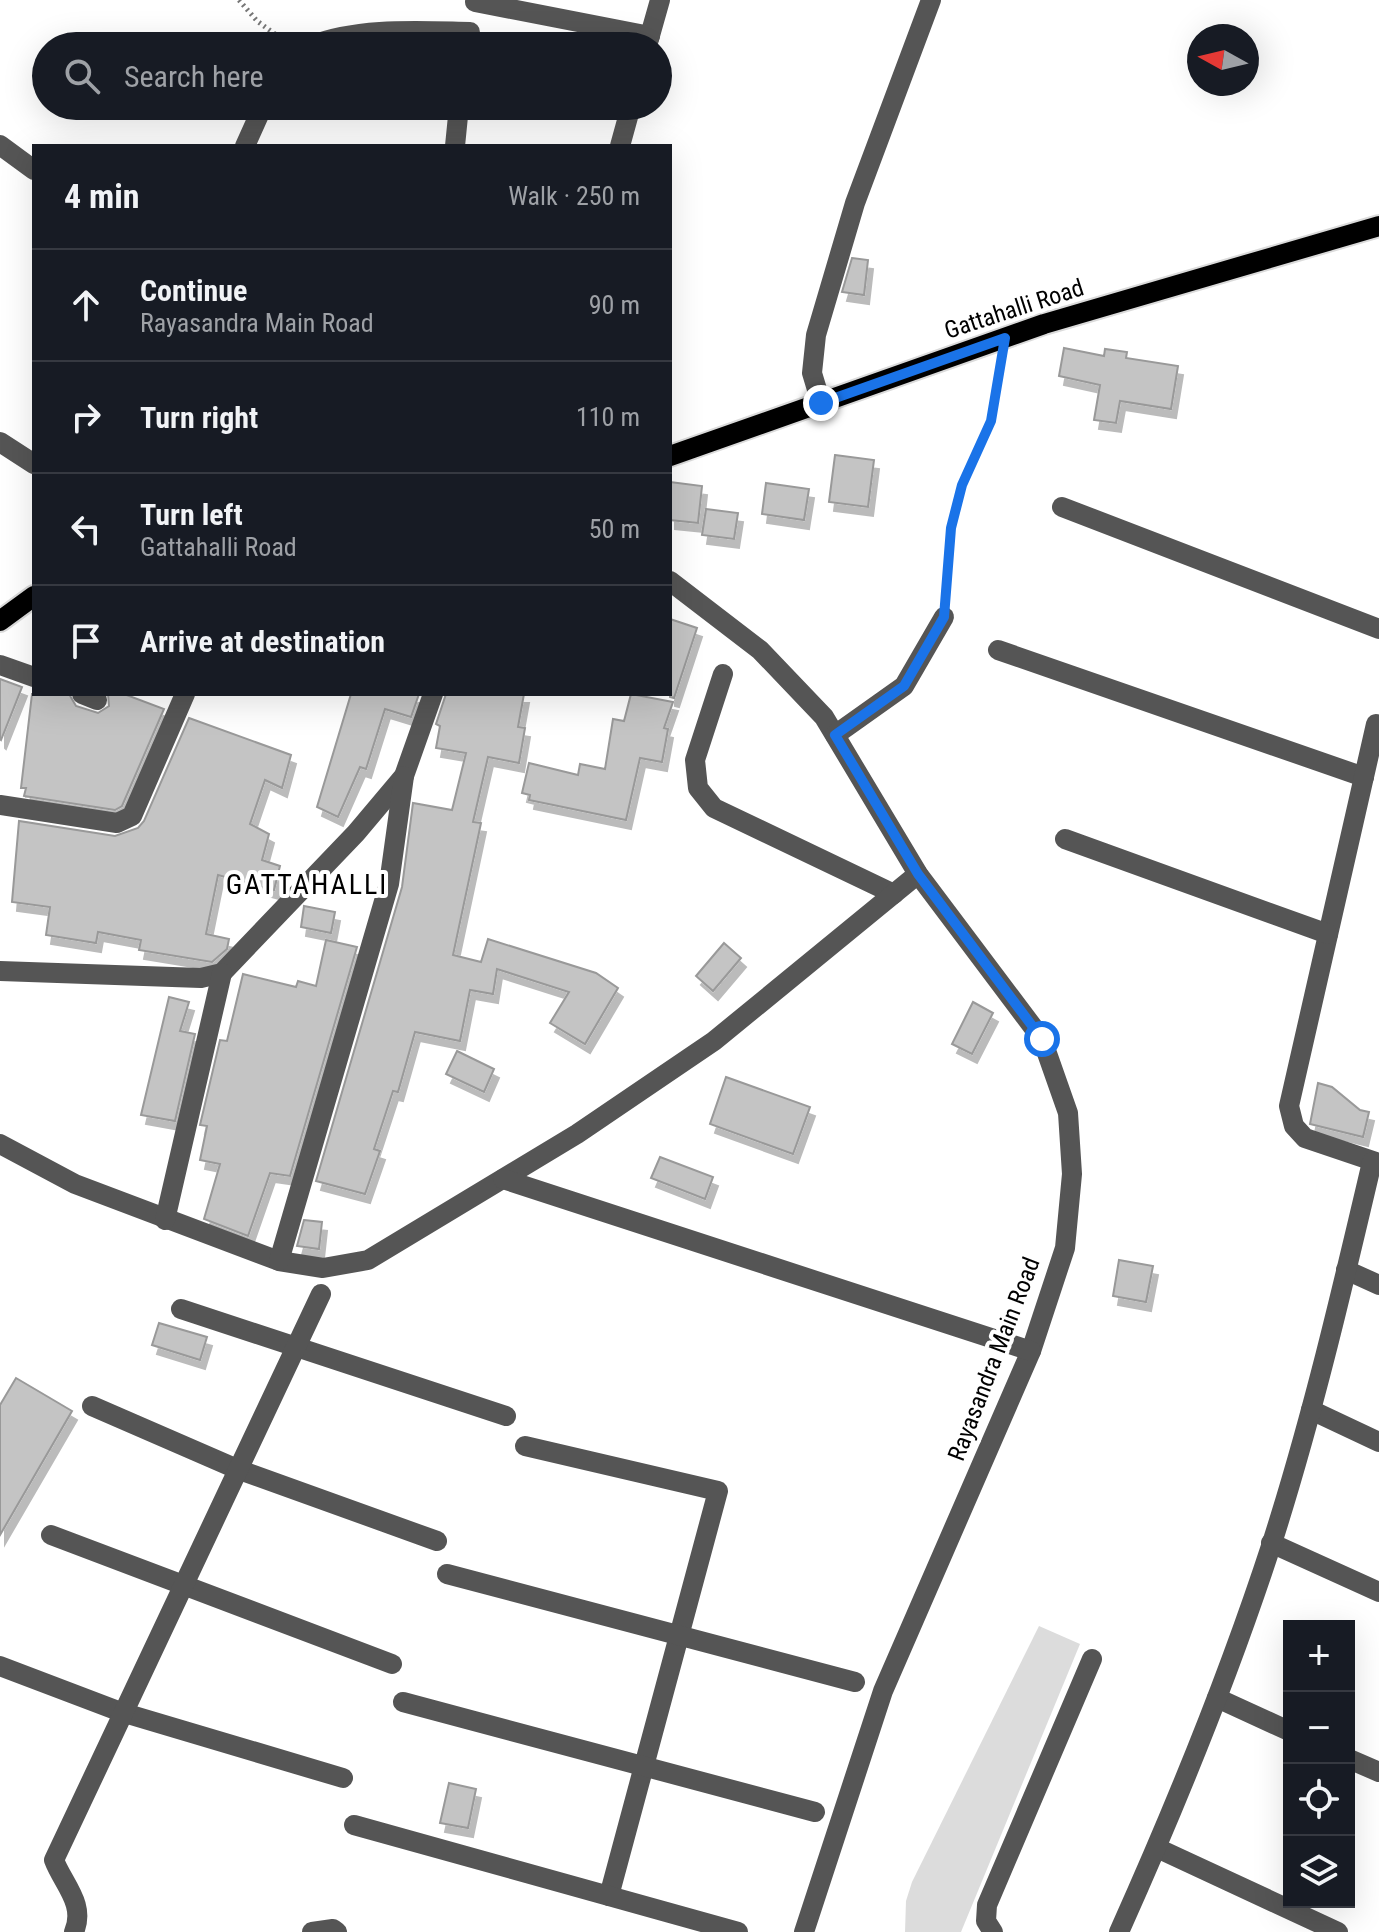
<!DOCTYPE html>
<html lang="en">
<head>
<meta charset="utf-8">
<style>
  body { margin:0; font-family:"Roboto Condensed",sans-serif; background:#20242c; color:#f1f3f6 }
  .controls { position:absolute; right:24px; bottom:24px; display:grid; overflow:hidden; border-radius:0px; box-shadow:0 8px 32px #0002 }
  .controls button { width:72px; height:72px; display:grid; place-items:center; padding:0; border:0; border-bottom:2px solid #363941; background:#171b24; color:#f1f3f6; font:40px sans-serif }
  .compass { position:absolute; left:1187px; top:24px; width:72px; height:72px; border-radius:50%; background:#171b24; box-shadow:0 8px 32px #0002; rotate:278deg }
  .stop { position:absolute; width:24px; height:24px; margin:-18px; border:6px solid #1a73e8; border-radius:50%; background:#fff }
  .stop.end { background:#1a73e8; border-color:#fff; box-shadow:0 2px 8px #0008 }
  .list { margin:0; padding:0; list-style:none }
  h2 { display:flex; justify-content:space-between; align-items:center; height:104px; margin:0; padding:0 32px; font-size:34px }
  h2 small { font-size:26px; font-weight:400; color:#9ea1a6 }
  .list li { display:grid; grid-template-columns:52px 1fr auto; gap:24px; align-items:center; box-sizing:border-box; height:112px; padding:0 32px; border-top:2px solid #363941 }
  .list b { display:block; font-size:30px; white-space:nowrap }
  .list p { margin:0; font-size:26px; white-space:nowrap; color:#9ea1a6 }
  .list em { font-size:26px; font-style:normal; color:#9ea1a6 }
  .icon { flex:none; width:44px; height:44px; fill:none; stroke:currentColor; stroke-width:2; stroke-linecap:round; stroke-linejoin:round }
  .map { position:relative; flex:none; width:1379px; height:1932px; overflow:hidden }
  .search { position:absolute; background:#171b24; box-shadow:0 8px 32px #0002; left:32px; top:32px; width:640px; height:88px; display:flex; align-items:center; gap:20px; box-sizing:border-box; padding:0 28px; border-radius:44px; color:#9ea1a6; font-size:30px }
  .panel { position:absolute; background:#171b24; box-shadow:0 8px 32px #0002; left:32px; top:144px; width:640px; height:552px; border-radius:0px }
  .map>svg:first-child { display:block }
</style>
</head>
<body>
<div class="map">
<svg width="1379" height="1932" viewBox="0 0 1379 1932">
  <defs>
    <filter id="shadow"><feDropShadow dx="5" dy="9" stdDeviation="0" flood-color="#0004"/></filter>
  </defs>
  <rect width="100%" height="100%" fill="#fff"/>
  <polygon fill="#dcdcdc" points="1039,1626 1080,1644 961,1932 905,1932 906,1901 912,1882"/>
  <g fill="#c4c4c4" stroke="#999" stroke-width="2" filter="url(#shadow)">
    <polygon points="852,258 868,260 864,295 842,292"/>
    <polygon points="1064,348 1104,356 1105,349 1127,352 1126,358 1178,366 1171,409 1120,401 1116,423 1094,420 1100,385 1059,376"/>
    <polygon points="835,455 874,460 868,507 829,502"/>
    <polygon points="670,482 702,486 698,523 670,520"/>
    <polygon points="766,483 809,489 804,520 762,514"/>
    <polygon points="706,509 738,513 734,539 702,535"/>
    <polygon points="670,619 697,628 674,698 670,697"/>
    <polygon points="0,679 22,687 1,740 0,739"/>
    <polygon points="32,694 69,694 76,706 98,713 109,706 108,694 124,694 164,709 122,806 115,810 24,796 26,788 21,788"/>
    <polygon points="351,694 419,694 411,717 385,709 366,769 360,767 338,817 317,807"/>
    <polygon points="446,694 524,694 518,727 525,728 519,763 488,757 473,822 481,823 453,955 481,962 488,939 596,973 618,988 585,1044 550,1023 569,992 497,969 493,994 470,990 460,1041 415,1032 398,1092 393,1091 374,1149 380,1151 365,1194 316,1181 402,887 413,803 452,810 466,753 436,748 440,726 436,724"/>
    <polygon points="631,694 673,702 664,728 668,729 662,762 640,758 626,820 529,800 530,795 522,793 529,763 578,775 580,764 605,769 613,719 624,721"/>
    <polygon points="189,718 291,755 282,788 265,780 250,824 269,834 262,860 280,866 274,890 218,875 206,934 229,939 227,949 212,962 139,950 141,940 98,932 96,943 46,935 50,907 12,902 19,821 115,836 138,828 144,821"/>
    <polygon points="304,906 335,912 331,933 301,927"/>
    <polygon points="326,940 357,947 290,1176 270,1173 248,1236 204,1219 220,1164 200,1160 207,1126 200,1125 220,1040 227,1041 243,974 296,987 298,981 316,986"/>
    <polygon points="724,943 741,958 713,991 696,976"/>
    <polygon points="169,997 189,1002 180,1031 195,1034 175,1121 141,1115"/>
    <polygon points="973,1002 993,1013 972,1054 952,1044"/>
    <polygon points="457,1051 494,1069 484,1092 446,1074"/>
    <polygon points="726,1077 810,1107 793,1154 710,1124"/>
    <polygon points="1318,1083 1332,1087 1360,1110 1369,1112 1363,1137 1310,1124"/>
    <polygon points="660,1157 713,1177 705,1199 651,1178"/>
    <polygon points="304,1220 322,1222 319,1249 297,1246"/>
    <polygon points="1119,1260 1153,1266 1146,1302 1113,1296"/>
    <polygon points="159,1323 207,1337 200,1360 152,1345"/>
    <polygon points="16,1378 72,1411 0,1535 0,1405"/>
    <polygon points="449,1783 476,1789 468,1828 440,1823"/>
  </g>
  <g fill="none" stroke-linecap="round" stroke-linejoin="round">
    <defs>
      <g id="major">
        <polyline points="670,456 1044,324 1379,226"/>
        <polyline points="0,621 34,596"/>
      </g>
    </defs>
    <use href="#major" stroke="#dbdbdb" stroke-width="24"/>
    <g stroke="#777" stroke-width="5" stroke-dasharray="2 4" stroke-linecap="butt">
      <polyline points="239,0 257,21 290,45"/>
      <polyline points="946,596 951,528 962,485 991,421 1001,363"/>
    </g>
    <g stroke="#555" stroke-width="20">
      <polyline points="475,2 650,36"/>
      <path d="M 310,46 C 359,27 418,31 470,32"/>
      <polyline points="647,46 660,0"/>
      <polyline points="0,145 34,170"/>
      <polyline points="245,146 263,106"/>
      <polyline points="455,146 459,106"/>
      <polyline points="620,146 631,106"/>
      <polyline points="821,403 812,373 816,335 855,203 931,0"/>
      <polyline points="0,442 34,464"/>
      <polyline points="1062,507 1379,629"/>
      <polyline points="670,581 760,650 824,717 918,874 1042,1039 1068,1113 1072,1174 1065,1248 1031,1351 883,1691 804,1932"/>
      <polyline points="998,650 1364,777"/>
      <polyline points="0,665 34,677"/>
      <polyline points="723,674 695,760 698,788 714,808 894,894"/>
      <polyline points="82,694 97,700"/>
      <polyline points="1376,724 1289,1106 1294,1126 1305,1138 1379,1163"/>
      <polyline points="835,735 904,686 944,617"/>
      <polyline points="0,805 117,823 132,816 185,694"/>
      <polyline points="1065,839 1328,934"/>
      <polyline points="0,971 201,978 222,973 356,833 404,776 433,694"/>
      <polyline points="0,1144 75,1184 279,1261 323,1268 368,1260 577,1134 714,1041 918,874"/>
      <polyline points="503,1179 1031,1351"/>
      <polyline points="165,1220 222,973"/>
      <polyline points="279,1261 389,884 404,776"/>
      <polyline points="1346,1270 1379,1285"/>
      <polyline points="181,1309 506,1416"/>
      <polyline points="92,1406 237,1469 437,1541"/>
      <polyline points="1311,1410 1379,1442"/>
      <polyline points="525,1446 718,1491 609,1896"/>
      <polyline points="51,1535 392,1664"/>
      <polyline points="1271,1543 1379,1592"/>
      <polyline points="447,1574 855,1682"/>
      <polyline points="0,1666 121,1712 343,1778"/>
      <polyline points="1217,1698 1289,1731"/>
      <polyline points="403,1702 815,1812"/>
      <polyline points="1349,1759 1379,1772"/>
      <polyline points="354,1825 738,1932"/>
      <polyline points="1157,1848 1338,1932"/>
      <path d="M 74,1932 C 86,1904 63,1884 54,1860 L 321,1294"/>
      <polyline points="312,1932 333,1929 337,1932"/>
      <polyline points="993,1932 986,1921 987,1905 1092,1659"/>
      <path d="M 1119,1932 C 1176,1805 1229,1675 1272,1543 C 1312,1418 1342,1290 1372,1162"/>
    </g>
    <use href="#major" stroke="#000" stroke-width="20"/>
  </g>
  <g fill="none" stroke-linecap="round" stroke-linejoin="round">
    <polyline stroke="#1a73e8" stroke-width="10" points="821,403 1005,338 991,421 962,485 951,528 944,617 904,686 835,735 918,874 1042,1039"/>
  </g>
  <g text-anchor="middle" stroke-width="8" stroke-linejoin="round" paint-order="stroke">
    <g font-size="24" fill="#000" stroke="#fff">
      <text transform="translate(1014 309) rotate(-18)" y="8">Gattahalli Road</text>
      <text transform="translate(994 1359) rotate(-69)" y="8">Rayasandra Main Road</text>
    </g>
    <g font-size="28" letter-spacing="2" fill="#000" stroke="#fff">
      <text x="307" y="894">GATTAHALLI</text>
    </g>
  </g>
</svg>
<div class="controls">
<button>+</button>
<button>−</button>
<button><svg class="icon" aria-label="locate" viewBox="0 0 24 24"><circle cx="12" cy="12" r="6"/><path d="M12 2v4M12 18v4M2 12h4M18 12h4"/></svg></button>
<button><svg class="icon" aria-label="layers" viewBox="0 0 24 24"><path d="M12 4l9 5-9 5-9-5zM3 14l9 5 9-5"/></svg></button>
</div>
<svg class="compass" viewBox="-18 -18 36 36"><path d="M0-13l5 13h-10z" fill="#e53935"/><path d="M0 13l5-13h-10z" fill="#9ea1a6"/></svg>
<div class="stop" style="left:1042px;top:1039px"></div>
<div class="stop end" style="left:821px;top:403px"></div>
<div class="search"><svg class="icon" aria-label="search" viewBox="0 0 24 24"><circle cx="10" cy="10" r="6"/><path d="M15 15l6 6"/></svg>Search here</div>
<section class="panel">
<h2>4 min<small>Walk · 250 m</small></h2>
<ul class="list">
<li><svg class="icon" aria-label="ahead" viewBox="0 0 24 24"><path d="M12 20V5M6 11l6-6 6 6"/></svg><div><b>Continue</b><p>Rayasandra Main Road</p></div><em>90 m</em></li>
<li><svg class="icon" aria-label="right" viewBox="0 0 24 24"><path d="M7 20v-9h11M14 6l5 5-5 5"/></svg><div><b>Turn right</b></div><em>110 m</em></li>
<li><svg class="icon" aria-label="left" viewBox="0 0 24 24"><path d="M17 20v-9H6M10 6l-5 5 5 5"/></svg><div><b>Turn left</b><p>Gattahalli Road</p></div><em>50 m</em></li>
<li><svg class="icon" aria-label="arrive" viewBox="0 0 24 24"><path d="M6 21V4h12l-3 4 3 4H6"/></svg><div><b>Arrive at destination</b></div></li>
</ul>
</section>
</div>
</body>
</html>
